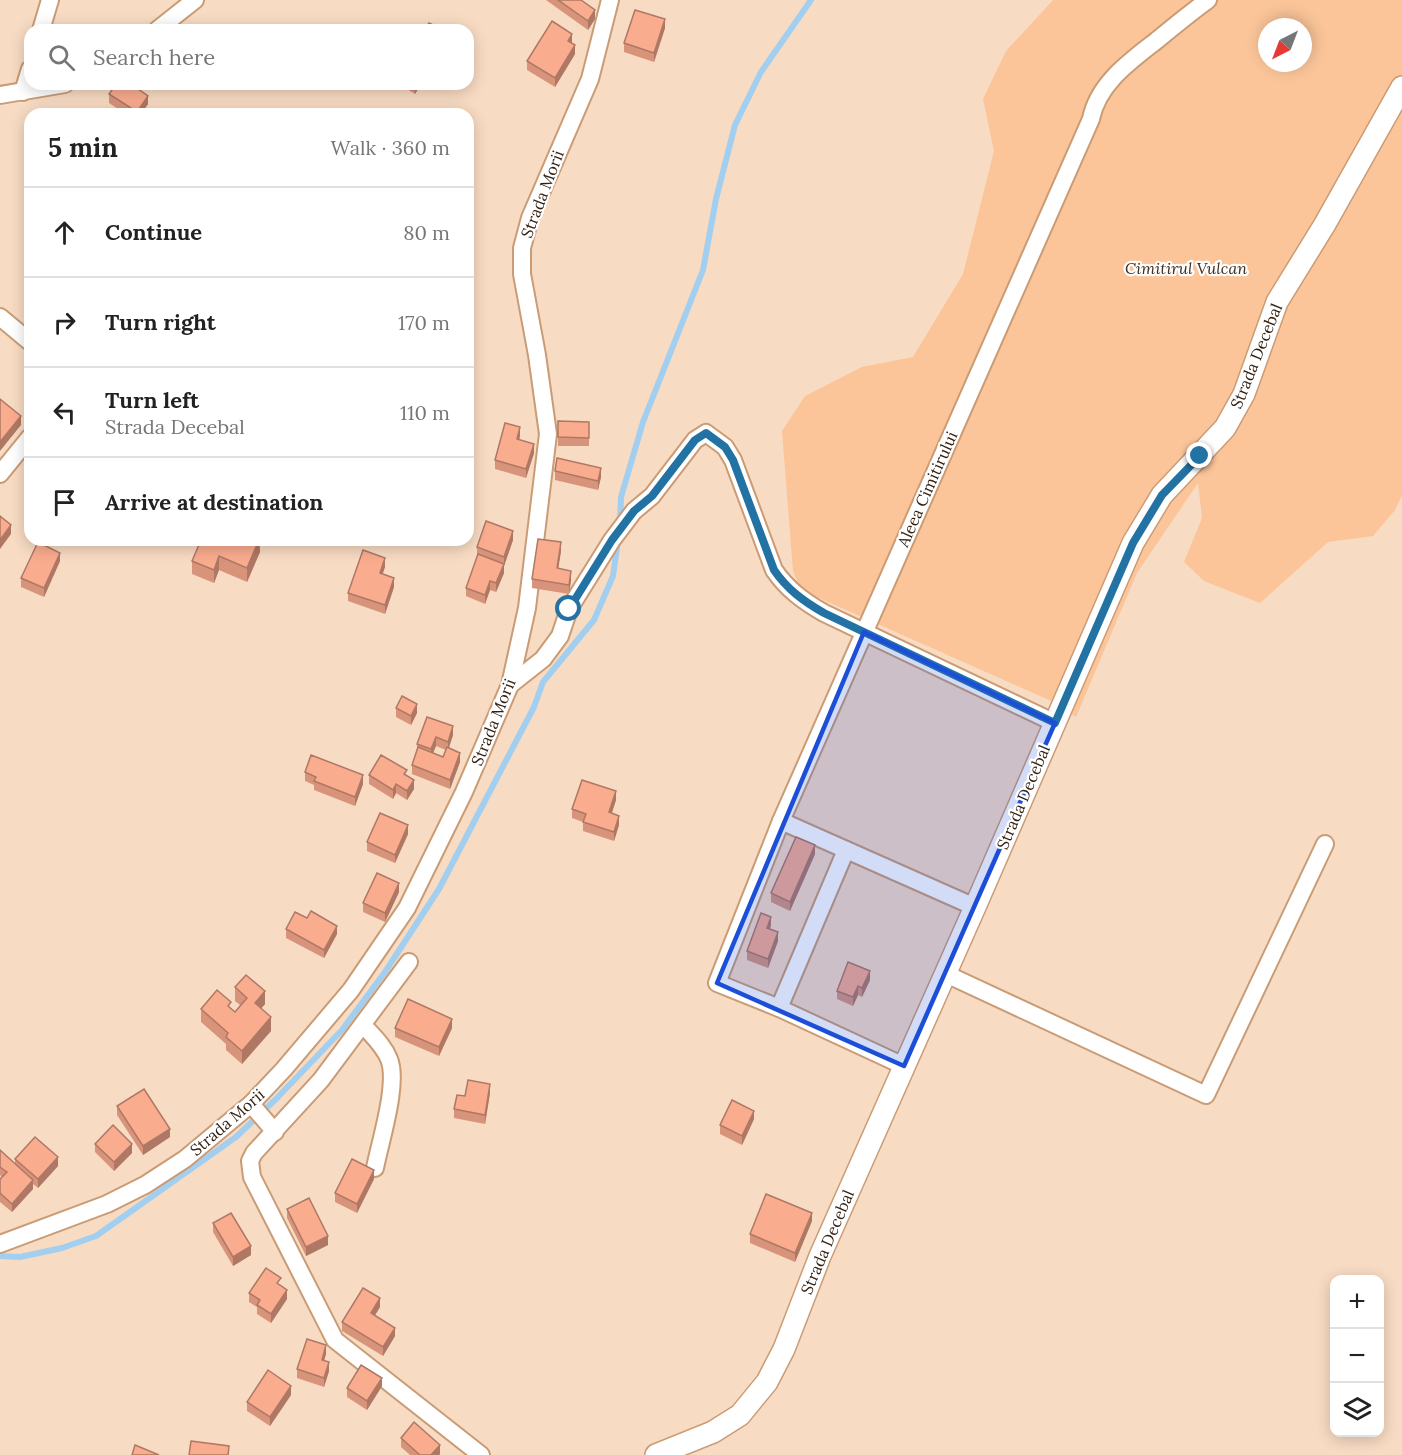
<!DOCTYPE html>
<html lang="en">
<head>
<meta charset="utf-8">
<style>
  body { margin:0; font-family:Lora,serif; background:#f6f6f6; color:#222 }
  .controls { position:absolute; right:18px; bottom:18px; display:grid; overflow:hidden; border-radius:12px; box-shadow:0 3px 15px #0003 }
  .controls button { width:54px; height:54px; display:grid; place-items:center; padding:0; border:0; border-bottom:2px solid #e0e0e0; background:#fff; color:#222; font:30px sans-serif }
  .compass { position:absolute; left:1258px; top:18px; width:54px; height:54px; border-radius:50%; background:#fff; box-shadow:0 3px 15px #0003; rotate:222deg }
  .stop { position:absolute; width:18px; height:18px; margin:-14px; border:4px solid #2272a4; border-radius:50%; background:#fff }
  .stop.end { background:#2272a4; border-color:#fff; box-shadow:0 2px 6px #0008 }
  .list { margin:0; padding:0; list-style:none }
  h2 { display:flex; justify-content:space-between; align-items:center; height:78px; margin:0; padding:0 24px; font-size:26px }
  h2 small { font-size:20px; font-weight:400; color:#767676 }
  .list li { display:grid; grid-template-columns:39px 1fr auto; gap:18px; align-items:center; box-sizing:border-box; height:90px; padding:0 24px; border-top:2px solid #e0e0e0 }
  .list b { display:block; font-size:22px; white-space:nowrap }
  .list p { margin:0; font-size:20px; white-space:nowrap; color:#767676 }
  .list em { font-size:20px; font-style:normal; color:#767676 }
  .icon { flex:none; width:33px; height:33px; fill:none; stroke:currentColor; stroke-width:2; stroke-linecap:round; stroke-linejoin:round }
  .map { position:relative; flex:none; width:1402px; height:1455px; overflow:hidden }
  .search { position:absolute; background:#fff; box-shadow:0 3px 15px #0003; left:24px; top:24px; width:450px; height:66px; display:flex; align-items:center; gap:15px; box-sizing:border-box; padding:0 21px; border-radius:18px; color:#767676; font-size:22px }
  .panel { position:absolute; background:#fff; box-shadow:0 3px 15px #0003; left:24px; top:108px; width:450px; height:438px; border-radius:18px }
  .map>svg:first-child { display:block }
</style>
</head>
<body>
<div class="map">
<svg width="1402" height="1455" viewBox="0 0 1402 1455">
  <rect width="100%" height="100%" fill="#f8dbc3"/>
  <path fill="#fbc599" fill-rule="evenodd" d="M 1053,0 L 1402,0 L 1402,495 L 1395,510 L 1373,536 L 1328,542 L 1260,603 L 1204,581 L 1184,562 L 1202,518 L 1198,483 L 1137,573 L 1076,717 L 1049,700 L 801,590 L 793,571 L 782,431 L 805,396 L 862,367 L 913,357 L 963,274 L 994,151 L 983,99 L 1006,51 ZM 1267,27 L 1303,27 L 1303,63 L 1267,63 Z"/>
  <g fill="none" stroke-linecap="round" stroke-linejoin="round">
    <g stroke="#a2cff0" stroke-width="6">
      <polyline points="620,524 621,497 643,422 703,270 716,199 735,125 761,72 811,0"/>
      <polyline points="0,1256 20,1257 62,1248 96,1236 236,1137 276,1099 342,1030 385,972 439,889 534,707 543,682 594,620 613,576 618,540"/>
    </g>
    <defs>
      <g id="minor">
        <polyline points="41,30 50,0"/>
        <polyline points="157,30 195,0"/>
        <polyline points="23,92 30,69"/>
        <polyline points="0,95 65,84"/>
        <polyline points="0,317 30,342"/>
        <polyline points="0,474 30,437"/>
        <path d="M 510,685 L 543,659 L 560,636 L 569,609 L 612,540 L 634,511 L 652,496 L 695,440 L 706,433 L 725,447 L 733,460 L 774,570 C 787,589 803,601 824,613 L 1055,723"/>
        <polyline points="846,850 779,1008 904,1066"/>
        <path d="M 975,907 L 781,821 L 1091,119 C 1098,84 1129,62 1156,41 C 1173,27 1190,13 1208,0"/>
        <polyline points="409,962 321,1080 254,1153 250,1161 252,1177 335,1340 481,1455"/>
        <polyline points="946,974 1206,1095 1325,844"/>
        <polyline points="779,1008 717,983 781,821"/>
        <path d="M 364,1026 C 373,1036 384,1046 389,1059 C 399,1083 380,1142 375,1168"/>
        <polyline points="251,1104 275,1132"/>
        <polyline points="0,1244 107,1204 145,1185 185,1159 251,1104 284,1069 351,990 407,908 464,792 510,685 527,608 548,434 537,355 522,274 522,248 530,218 590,79 610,0"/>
      </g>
      <polyline id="tertiary" points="656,1455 713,1432 740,1415 767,1382 784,1349 820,1256 975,907 1133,543 1162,495 1225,428 1244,394 1277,302 1325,224 1402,87"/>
    </defs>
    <use href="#minor" stroke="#ca9c75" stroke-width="20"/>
    <use href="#tertiary" stroke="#ca9c75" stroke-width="24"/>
    <use href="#minor" stroke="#fff" stroke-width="16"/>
    <use href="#tertiary" stroke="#fff" stroke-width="21"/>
  </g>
  <g fill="#d7947b" fill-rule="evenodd">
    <polygon points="546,0 581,0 595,19 588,30"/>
    <polygon points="665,28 654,62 624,52 624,43"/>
    <polygon points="572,43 575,54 555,87 527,70 527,61"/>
    <polygon points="399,84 421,84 415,94"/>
    <polygon points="109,94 148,104 141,114 126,114 109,103"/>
    <polygon points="558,421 589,422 589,446 558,446"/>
    <polygon points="520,436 519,440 534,453 526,478 495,469 495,460"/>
    <polygon points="555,471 601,477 598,490 555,480"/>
    <polygon points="260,540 260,552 247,582 219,570 214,583 192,574 192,561"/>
    <polygon points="513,540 504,566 504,573 496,592 490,590 485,604 466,596 466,588 478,556 477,556 477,547"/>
    <polygon points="561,551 558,568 571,580 569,594 532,588 532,579"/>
    <polygon points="60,561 44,597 21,587 21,578"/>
    <polygon points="385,567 382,574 394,587 385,614 348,601 348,593"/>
    <polygon points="396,708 417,713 411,725 396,717"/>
    <path d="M 427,717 L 453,735 L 448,748 L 460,762 L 450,789 L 412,774 L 412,765 L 417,751 L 417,744 ZM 436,746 L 446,750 L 443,757 L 433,753 Z"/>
    <polygon points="305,772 363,784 355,806 314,790 314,785 305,781"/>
    <polygon points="369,775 407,776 414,789 407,800 396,793 393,799 369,784"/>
    <polygon points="616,800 612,813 619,825 614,841 583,831 583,822 572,818 572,809"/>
    <polygon points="408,834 395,863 367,851 367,842"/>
    <polygon points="815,854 790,911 771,902 771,893"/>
    <polygon points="399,892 385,922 363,912 363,903"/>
    <polygon points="771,925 770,929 778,941 768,968 747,960 747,951"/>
    <polygon points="286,929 337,934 324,958 286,938"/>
    <polygon points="870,980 862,997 858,995 853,1006 837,999 837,991"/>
    <polygon points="235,987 265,1004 261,1008 271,1031 242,1064 226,1050 226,1044 201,1022 201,1009 231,1008 235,1012 240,1005 235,1001"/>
    <polygon points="395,1028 452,1028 439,1056 395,1037"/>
    <polygon points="490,1093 485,1124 454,1118 454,1109 465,1096"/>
    <polygon points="117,1106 170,1137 143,1155 117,1115"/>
    <polygon points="754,1119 742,1145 720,1134 720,1125"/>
    <polygon points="95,1144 132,1153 114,1171 95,1152"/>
    <polygon points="0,1150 15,1164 15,1159 58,1166 38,1188 33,1184 33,1189 12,1212 0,1202 0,1179 2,1177 0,1175"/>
    <polygon points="374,1179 357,1213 335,1202 335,1193"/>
    <polygon points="287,1209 328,1245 306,1256 287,1218"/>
    <polygon points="812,1221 795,1262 750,1243 750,1234"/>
    <polygon points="213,1223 251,1255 233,1266 213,1232"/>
    <polygon points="281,1286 287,1299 271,1323 257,1314 257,1307 249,1302 249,1293"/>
    <polygon points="380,1307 375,1315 395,1336 383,1356 342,1331 342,1322"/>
    <polygon points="326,1354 324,1360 329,1371 324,1387 297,1378 297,1369"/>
    <polygon points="382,1386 367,1410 347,1397 347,1388"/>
    <polygon points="291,1395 270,1426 247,1411 247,1402"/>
    <polygon points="401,1438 440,1454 439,1455 410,1455 401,1447"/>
  </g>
  <g fill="#af7864">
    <polygon points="595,10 595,19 588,30 588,21"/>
    <polygon points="665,19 665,28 654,62 654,53"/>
    <polygon points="572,34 572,43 568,49 568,41"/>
    <polygon points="575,45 575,54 555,87 555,78"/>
    <polygon points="416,84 421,84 415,94 415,85"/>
    <polygon points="148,96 148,104 141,114 137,114 137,112"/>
    <polygon points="21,416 21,425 0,451 0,442"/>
    <polygon points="520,427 520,436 517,448 517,439"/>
    <polygon points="534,444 534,453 526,478 526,469"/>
    <polygon points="601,468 601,477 598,490 598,481"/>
    <polygon points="11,525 11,534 0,549 0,540"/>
    <polygon points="513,531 513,540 504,566 504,557"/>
    <polygon points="259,540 260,552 247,582 247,568"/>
    <polygon points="561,542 561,551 557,577 557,568"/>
    <polygon points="60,553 60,561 44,597 44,588"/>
    <polygon points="219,556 219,570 214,583 214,570"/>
    <polygon points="385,558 385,567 380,582 380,573"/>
    <polygon points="504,564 504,573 496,592 496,583"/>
    <polygon points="571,571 571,580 569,594 569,585"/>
    <polygon points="394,578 394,587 385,614 385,605"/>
    <polygon points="490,581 490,590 485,604 485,595"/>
    <polygon points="417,704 417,713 411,725 411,716"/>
    <polygon points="453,726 453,735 448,751 448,742"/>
    <polygon points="436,737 436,746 431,758 431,749"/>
    <polygon points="460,753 460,762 450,789 450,780"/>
    <polygon points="363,775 363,784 355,806 355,797"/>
    <polygon points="414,780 414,789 407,800 407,791"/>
    <polygon points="396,784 396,793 393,799 393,790"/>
    <polygon points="616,791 616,800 609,821 609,812"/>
    <polygon points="619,816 619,825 614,841 614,832"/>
    <polygon points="408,825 408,834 395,863 395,855"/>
    <polygon points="815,845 815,854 790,911 790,902"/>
    <polygon points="399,883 399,892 385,922 385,913"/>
    <polygon points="771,917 771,925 767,937 767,928"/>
    <polygon points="337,926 337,934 324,958 324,950"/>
    <polygon points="778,932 778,941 768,968 768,959"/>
    <polygon points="870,971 870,980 862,997 862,988"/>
    <polygon points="858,986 858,995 853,1006 853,997"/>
    <polygon points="265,991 265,1004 255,1016 255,1003"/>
    <polygon points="271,1017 271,1031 242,1064 242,1051"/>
    <polygon points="452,1019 452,1028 439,1056 439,1047"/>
    <polygon points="490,1084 490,1093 485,1124 485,1115"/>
    <polygon points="754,1111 754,1119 742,1145 742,1136"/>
    <polygon points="170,1129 170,1137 143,1155 143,1146"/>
    <polygon points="132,1144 132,1153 114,1171 114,1162"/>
    <polygon points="58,1157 58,1166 38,1188 38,1179"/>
    <polygon points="374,1170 374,1179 357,1213 357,1204"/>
    <polygon points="33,1180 33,1189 12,1212 12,1204"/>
    <polygon points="812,1213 812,1221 795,1262 795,1253"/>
    <polygon points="328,1236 328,1245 306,1256 306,1247"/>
    <polygon points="251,1246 251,1255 233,1266 233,1257"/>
    <polygon points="287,1290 287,1299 271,1323 271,1314"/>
    <polygon points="380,1298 380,1307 371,1322 371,1313"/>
    <polygon points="395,1328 395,1336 383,1356 383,1347"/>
    <polygon points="326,1345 326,1354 322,1368 322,1360"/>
    <polygon points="329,1362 329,1371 324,1387 324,1378"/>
    <polygon points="382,1378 382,1386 367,1410 367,1401"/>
    <polygon points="291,1386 291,1395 270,1426 270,1417"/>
    <polygon points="440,1445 440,1454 439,1455 431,1455"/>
  </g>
  <g fill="#faac8f" stroke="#af7864" stroke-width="1.5">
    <polygon points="558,0 581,0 595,10 588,21"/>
    <polygon points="635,10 665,19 654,53 624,43"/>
    <polygon points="552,21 572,34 568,41 575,45 555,78 527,61"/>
    <polygon points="429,23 443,30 425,30"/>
    <polygon points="116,84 131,84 148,96 137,112 109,94"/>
    <polygon points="0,399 21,416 0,442"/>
    <polygon points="558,421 589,422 589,438 558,437"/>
    <polygon points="505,423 520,427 517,439 534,444 526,469 495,460"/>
    <polygon points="557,458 601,468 598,481 555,471"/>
    <polygon points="0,516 11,525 0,540"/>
    <polygon points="486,521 513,531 504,557 477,547"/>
    <polygon points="538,539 561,542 557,568 571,571 569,585 532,579"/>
    <polygon points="201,540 259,540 247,568 219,556 214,570 192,561"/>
    <polygon points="38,542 60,553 44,588 21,578"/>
    <polygon points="363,550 385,558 380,573 394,578 385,605 348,593"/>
    <polygon points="478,554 504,564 496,583 490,581 485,595 466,588"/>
    <polygon points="402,696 417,704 411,716 396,708"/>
    <polygon points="427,717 453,726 448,742 436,737 431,749 417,744"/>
    <polygon points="418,747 443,757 447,747 460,753 450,780 412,765"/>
    <polygon points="311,755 363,775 355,797 314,781 316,777 305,772"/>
    <polygon points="381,755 407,770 404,774 414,780 407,791 396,784 393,790 369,775"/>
    <polygon points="582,780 616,791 609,812 619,816 614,832 583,822 586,814 572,809"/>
    <polygon points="380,813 408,825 395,855 367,842"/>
    <polygon points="796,837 815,845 790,902 771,893"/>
    <polygon points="377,873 399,883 385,913 363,903"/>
    <polygon points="311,911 337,926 324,950 286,929 295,912 307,918"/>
    <polygon points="761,913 771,917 767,928 778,932 768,959 747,951"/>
    <polygon points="848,962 870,971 862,988 858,986 853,997 837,991"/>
    <polygon points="246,975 265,991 255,1003 271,1017 242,1051 226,1037 228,1033 201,1009 217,990 231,1002 228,1006 235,1012 247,998 235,987"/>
    <polygon points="408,999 452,1019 439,1047 395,1028"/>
    <polygon points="468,1080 490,1084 485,1115 454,1109 457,1095 465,1096"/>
    <polygon points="144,1089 170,1129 143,1146 117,1106"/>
    <polygon points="732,1100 754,1111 742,1136 720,1125"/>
    <polygon points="113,1125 132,1144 114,1162 95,1144"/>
    <polygon points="35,1137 58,1157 38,1179 15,1159"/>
    <polygon points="0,1150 33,1180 12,1204 0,1193 0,1179 7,1172 0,1167"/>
    <polygon points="352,1159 374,1170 357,1204 335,1193"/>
    <polygon points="766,1194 812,1213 795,1253 750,1234"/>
    <polygon points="309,1198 328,1236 306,1247 287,1209"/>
    <polygon points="231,1213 251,1246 233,1257 213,1223"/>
    <polygon points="266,1268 281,1278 277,1283 287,1290 271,1314 257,1305 260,1300 249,1293"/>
    <polygon points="363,1288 380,1298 371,1313 395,1328 383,1347 342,1322"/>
    <polygon points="307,1339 326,1345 322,1360 329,1362 324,1378 297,1369"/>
    <polygon points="361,1365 382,1378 367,1401 347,1388"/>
    <polygon points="268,1370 291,1386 270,1417 247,1402"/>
    <polygon points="414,1422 440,1445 431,1455 420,1455 401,1438"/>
    <polygon points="191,1441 229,1446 228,1455 189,1455"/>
    <polygon points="135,1445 159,1455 132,1455"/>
  </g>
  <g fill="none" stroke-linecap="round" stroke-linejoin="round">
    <path stroke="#2272a4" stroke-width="8" d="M 569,609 L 612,540 L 634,511 L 652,496 L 695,440 L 706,433 L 725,447 L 733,460 L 774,570 C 787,589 803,601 824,613 L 1055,723 L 1133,543 L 1162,495 L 1200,456"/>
  </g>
  <path fill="#1d4ed8" fill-opacity="0.2" stroke="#1d4ed8" stroke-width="4.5" stroke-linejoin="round" d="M 864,632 L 1055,723 L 904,1066 L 717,983 Z"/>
  <g text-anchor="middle" stroke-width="4.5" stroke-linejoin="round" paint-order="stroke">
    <g font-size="16" fill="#311f10" stroke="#fff">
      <text transform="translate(542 194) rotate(-69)" y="6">Strada Morii</text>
      <text transform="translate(1256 356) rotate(-68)" y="6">Strada Decebal</text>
      <text transform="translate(927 489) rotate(-66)" y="6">Aleea Cimitirului</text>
      <text transform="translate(493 722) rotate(-68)" y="6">Strada Morii</text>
      <text transform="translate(1023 797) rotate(-67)" y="6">Strada Decebal</text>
      <text transform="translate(227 1122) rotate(-41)" y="6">Strada Morii</text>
      <text transform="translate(827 1242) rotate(-67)" y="6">Strada Decebal</text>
    </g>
    <g font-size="16" font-style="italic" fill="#412e1d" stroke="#fff">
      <text x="1186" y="274">Cimitirul Vulcan</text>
    </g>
  </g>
</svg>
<div class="controls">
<button>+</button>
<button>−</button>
<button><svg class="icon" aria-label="layers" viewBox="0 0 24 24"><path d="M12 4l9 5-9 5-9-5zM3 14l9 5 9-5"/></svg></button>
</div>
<svg class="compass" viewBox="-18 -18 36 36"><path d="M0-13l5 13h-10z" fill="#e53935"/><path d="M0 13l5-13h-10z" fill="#767676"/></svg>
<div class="stop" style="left:569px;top:609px"></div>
<div class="stop end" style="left:1200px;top:456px"></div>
<div class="search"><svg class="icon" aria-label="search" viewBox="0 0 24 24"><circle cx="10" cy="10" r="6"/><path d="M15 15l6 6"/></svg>Search here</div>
<section class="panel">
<h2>5 min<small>Walk · 360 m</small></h2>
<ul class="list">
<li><svg class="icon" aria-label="ahead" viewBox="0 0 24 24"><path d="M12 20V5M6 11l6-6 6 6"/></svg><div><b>Continue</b></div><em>80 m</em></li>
<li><svg class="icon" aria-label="right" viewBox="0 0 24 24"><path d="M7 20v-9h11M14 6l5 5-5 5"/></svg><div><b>Turn right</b></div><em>170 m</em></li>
<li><svg class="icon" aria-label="left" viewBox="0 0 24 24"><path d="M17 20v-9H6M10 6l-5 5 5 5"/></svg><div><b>Turn left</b><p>Strada Decebal</p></div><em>110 m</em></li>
<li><svg class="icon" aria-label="arrive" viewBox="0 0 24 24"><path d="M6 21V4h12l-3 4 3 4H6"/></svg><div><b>Arrive at destination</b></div></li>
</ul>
</section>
</div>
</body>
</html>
